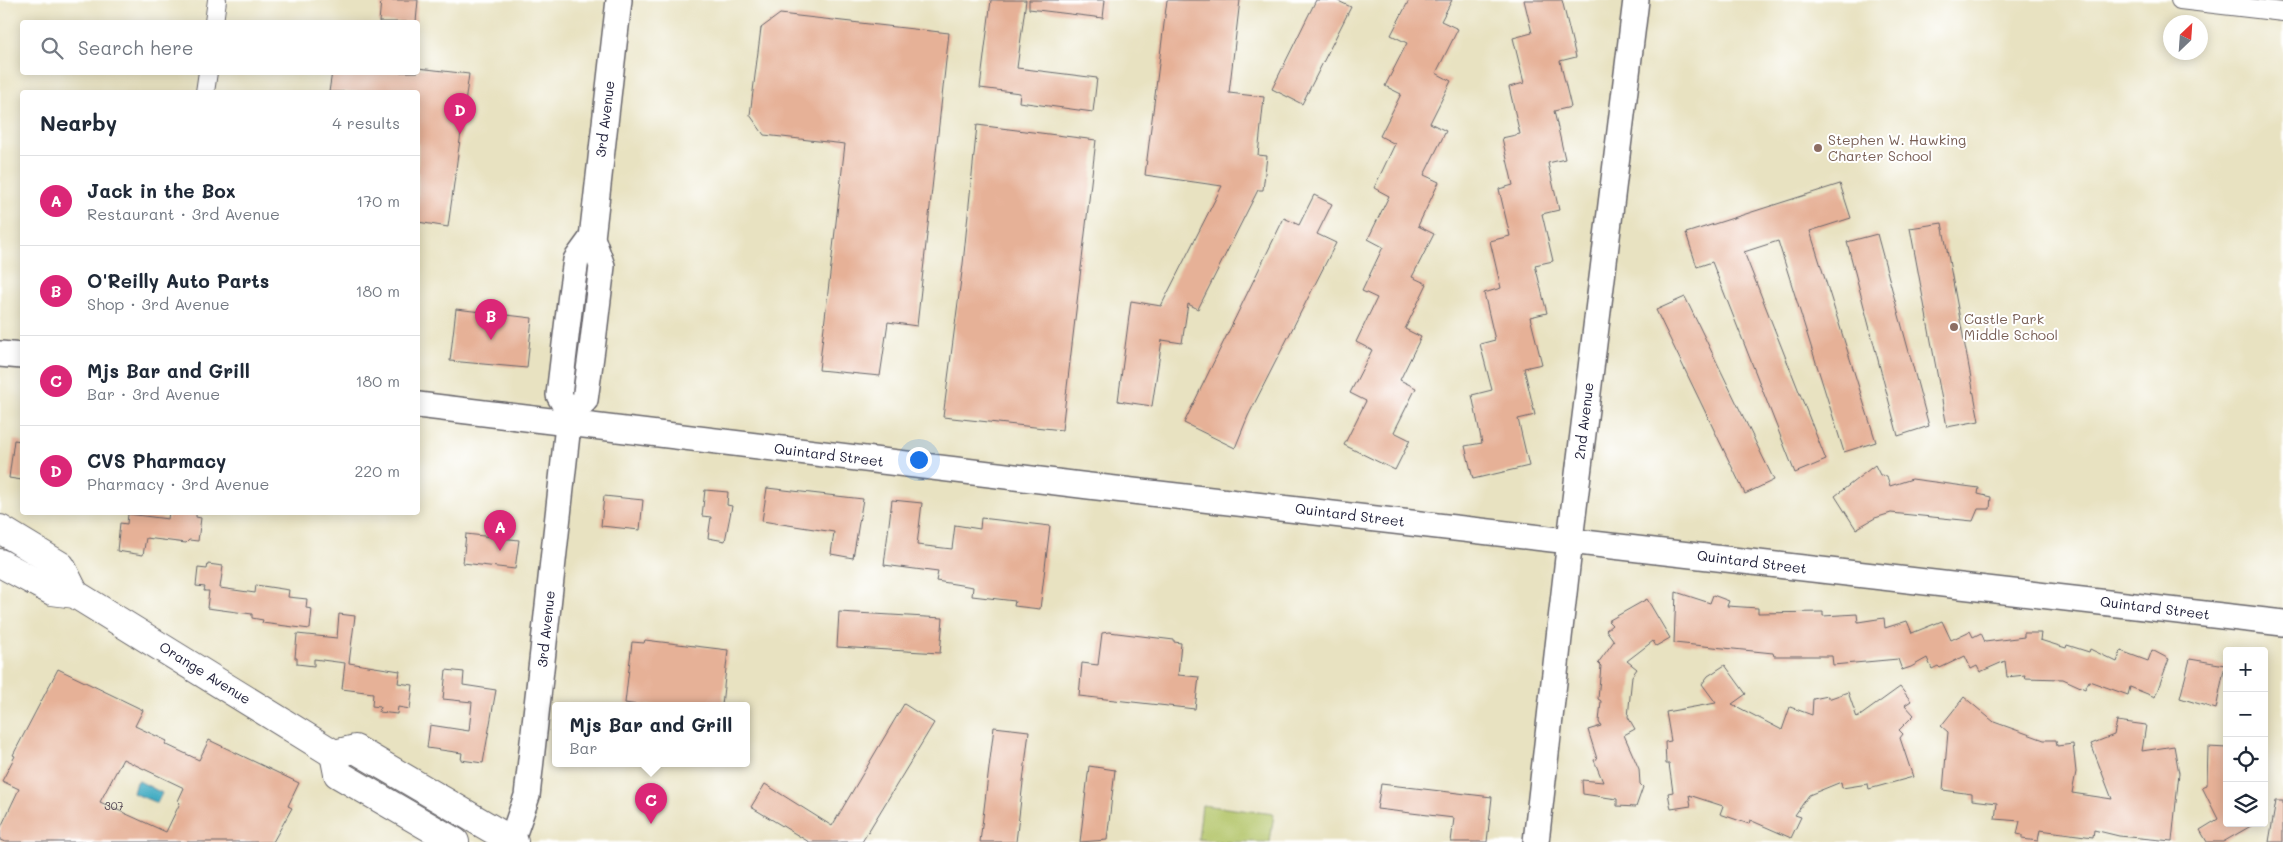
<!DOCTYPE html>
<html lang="en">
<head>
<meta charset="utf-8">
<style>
  body { margin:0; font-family:Mali,sans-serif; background:#f6f6f7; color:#1f2937 }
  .controls { position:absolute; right:15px; bottom:15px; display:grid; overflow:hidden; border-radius:5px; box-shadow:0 2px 12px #0003 }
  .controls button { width:45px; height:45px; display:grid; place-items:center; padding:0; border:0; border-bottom:1px solid #e0e1e3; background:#fff; color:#1f2937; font:25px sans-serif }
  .compass { position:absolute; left:2163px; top:15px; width:45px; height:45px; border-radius:50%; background:#fff; box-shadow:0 2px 12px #0003; rotate:25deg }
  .you { position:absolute; left:918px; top:459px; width:18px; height:18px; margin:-12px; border:4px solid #fff; border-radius:50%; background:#1a73e8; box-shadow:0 0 0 8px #1a73e833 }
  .badge { display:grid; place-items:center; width:32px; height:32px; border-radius:50%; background:#db2777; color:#fff; font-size:16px; font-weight:700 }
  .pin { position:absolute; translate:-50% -41px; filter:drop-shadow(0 1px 2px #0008) }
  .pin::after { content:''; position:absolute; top:26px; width:18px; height:15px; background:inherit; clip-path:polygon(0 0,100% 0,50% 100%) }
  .popup { position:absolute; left:552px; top:702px; width:198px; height:65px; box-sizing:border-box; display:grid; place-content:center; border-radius:5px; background:#fff; filter:drop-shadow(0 1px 4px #0005); font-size:16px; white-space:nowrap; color:#747a83 }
  .popup b { font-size:19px; color:#1f2937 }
  .popup::after { content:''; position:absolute; left:50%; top:100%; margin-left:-10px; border:10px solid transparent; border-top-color:#fff }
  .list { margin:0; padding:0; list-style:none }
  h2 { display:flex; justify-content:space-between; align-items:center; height:65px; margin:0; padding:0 20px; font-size:21px }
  h2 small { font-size:16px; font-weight:400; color:#747a83 }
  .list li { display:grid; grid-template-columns:32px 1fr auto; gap:15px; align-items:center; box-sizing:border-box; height:90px; padding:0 20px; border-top:1px solid #e0e1e3 }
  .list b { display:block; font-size:19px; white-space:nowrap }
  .list p { margin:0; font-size:16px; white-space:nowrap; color:#747a83 }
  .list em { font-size:16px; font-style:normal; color:#747a83 }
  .icon { flex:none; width:28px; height:28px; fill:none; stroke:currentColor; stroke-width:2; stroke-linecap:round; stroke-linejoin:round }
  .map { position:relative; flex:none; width:2283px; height:842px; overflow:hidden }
  .search { position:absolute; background:#fff; box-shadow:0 2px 12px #0003; left:20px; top:20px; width:400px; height:55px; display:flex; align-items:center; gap:12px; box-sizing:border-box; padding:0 18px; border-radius:5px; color:#747a83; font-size:19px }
  .panel { position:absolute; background:#fff; box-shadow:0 2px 12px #0003; left:20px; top:90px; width:400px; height:425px; border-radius:5px }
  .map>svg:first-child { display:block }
</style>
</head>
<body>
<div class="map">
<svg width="2283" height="842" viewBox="0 0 2283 842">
  <rect width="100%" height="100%" fill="#fff"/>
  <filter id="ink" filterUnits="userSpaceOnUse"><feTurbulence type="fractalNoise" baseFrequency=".02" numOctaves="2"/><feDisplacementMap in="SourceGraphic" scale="10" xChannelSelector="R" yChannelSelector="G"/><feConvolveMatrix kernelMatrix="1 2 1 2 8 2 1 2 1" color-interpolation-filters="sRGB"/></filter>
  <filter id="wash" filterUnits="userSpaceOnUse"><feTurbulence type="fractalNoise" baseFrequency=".0096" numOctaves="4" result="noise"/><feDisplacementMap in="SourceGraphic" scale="20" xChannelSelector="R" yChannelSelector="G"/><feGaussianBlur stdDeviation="1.12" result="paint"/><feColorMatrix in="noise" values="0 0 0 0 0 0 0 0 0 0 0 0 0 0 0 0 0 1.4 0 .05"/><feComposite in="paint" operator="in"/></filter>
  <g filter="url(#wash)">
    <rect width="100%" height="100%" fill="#e8e2c1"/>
    <polygon fill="#b2c468" stroke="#6a7352" points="1202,805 1274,814 1270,842 1225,842 1198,839"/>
    <polygon fill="#42acc2" stroke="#32677e" points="139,781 162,793 157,803 133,793 136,782"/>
    <g id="blocks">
      <g fill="#e6b197" fill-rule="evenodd">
        <polygon points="381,0 418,0 416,22 379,22"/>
        <polygon points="991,0 1026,0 1017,68 1097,78 1093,112 1019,102 1020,93 980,88"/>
        <polygon points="1029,0 1105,0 1103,18 1029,9"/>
        <polygon points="1167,0 1240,0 1229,93 1264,97 1258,155 1267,156 1263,190 1258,190 1198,309 1188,304 1182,343 1162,340 1152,406 1118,401 1131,301 1161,306 1222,186 1145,175"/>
        <polygon points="1316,0 1336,0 1351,7 1302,104 1272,89"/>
        <polygon points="1409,0 1452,0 1441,21 1458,29 1436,73 1451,81 1430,123 1446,131 1424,175 1439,182 1418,226 1434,234 1412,277 1427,284 1405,329 1421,337 1400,380 1416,388 1394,432 1410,440 1395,470 1344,445 1366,401 1350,393 1372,350 1356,342 1377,298 1362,291 1383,247 1368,239 1389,196 1374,188 1395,144 1380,136 1401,94 1385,86 1407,43 1391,35"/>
        <polygon points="1524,0 1562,0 1576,57 1560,61 1571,107 1554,111 1565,159 1548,163 1559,210 1542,214 1553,261 1535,265 1547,313 1530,317 1542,364 1524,368 1535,415 1518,419 1529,466 1473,479 1465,446 1482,443 1472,395 1492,390 1480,344 1495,340 1484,293 1501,288 1490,241 1510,236 1499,189 1513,185 1502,138 1520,134 1509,87 1524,83 1513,38 1532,33"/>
        <polygon points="780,14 949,33 917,326 888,322 880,376 819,370 845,144 764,135 750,115 761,28"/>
        <polygon points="418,68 469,74 448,227 418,222 418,92 329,92 332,72 418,72"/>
        <polygon points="977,125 1096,140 1062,430 943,417 963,264"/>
        <polygon points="1840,184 1851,218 1810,231 1876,442 1844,452 1778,241 1744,252 1826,460 1795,473 1712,262 1697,267 1686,233"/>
        <polygon points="1314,195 1332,204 1317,234 1336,243 1248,416 1235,448 1184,423 1284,218 1299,225"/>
        <polygon points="1942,223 1979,421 1947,427 1910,228"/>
        <polygon points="1877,234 1929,426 1898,436 1847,242"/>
        <polygon points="1685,297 1774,480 1745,494 1656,310"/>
        <polygon points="456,309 532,318 527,368 450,361"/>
        <polygon points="14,440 22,441 22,480 9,478"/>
        <polygon points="1875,465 1880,475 1887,476 1890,486 1912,479 1979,488 1978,494 1991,497 1990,509 1978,509 1973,521 1891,513 1875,518 1856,529 1835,496"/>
        <polygon points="767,488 863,499 853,558 831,554 834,532 762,521"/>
        <polygon points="705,490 728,492 727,505 732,506 725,541 708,538 711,517 702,516"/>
        <polygon points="604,496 643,500 640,530 601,526"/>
        <polygon points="892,500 922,503 917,545 952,549 955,525 980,529 981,518 1050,526 1040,609 1014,606 1015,601 972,596 973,587 936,581 938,572 884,565"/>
        <polygon points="169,512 196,512 196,517 201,518 198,541 189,540 186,543 146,538 143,555 117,551 120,523 127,524 128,514 168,519"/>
        <polygon points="466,534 519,540 515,569 463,563"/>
        <polygon points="208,564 223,566 220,588 255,593 256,585 289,590 288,597 307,599 306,608 312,609 310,629 262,623 263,620 252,618 252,614 207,608 209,591 204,591 205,587 196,586 198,568 207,569"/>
        <polygon points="1676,592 1710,603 1713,595 1729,601 1727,606 1758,608 1758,613 1823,612 1823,616 1857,614 1858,622 1884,618 1885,628 1907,621 1912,633 1942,621 1951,640 1970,631 1973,637 1981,633 1985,642 2024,637 2024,633 2041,633 2040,640 2066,648 2067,645 2089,652 2090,649 2117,662 2121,651 2148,661 2152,650 2169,659 2155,697 2130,687 2128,695 2089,681 2085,689 2063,679 2024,678 2025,675 2007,677 2005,661 1980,672 1977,666 1971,669 1965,656 1940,668 1938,666 1932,669 1927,658 1911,667 1902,670 1898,659 1833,665 1832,656 1774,656 1773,653 1674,643"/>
        <polygon points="1647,599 1670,638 1656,646 1653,641 1627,661 1637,669 1632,676 1628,717 1635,729 1624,735 1639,769 1640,784 1643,787 1636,807 1617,806 1617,799 1583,794 1582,780 1603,782 1594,760 1597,759 1588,730 1601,726 1599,722 1601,701 1598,699 1601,666 1598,663 1614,641 1606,630 1612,625 1608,621"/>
        <polygon points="839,612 943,618 940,653 837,647"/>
        <polygon points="339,614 355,616 349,663 400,671 398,683 413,685 410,709 398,707 397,714 379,712 380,707 372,706 373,693 342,689 345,663 314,659 314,666 297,664 297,658 295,658 297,634 337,638"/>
        <polygon points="1109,632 1174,640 1174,642 1181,643 1178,675 1199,677 1195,709 1079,696 1082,663 1098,665 1102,633"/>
        <polygon points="645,640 728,650 722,705 637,705 625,703 632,642 644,643"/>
        <polygon points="2190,659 2225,665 2216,709 2180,698"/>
        <polygon points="1725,665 1746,694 1732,704 1782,730 1790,707 1812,715 1813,699 1828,696 1828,699 1848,692 1857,718 1900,687 1911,701 1905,705 1914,715 1899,730 1903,734 1900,738 1913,777 1869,789 1868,784 1842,788 1841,782 1809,795 1795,815 1801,817 1791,838 1750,820 1749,824 1720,814 1723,806 1689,795 1691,806 1671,809 1668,793 1673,792 1669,764 1666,764 1665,742 1671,741 1666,712 1716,703 1702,684 1708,676"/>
        <path d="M 58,669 L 143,710 L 135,726 L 167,741 L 165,744 L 199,760 L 209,740 L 299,783 L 288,806 L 292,808 L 273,842 L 5,842 L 0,840 L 0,829 L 19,789 L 2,781 L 15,756 L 13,755 ZM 123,759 L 184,788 L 178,801 L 180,803 L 166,832 L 100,802 Z"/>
        <polygon points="446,670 464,672 463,685 496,690 483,763 461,760 462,753 427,748 430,725 469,731 472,702 443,699"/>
        <polygon points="1964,697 1994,722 2044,740 2056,740 2057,746 2073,744 2076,772 2072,793 2112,799 2091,744 2114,735 2117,721 2146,725 2142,751 2174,746 2179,773 2172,841 2119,836 2094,830 2093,837 2040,830 2038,841 2022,839 2022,835 2017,834 2020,821 1995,819 1997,803 1972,800 1972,794 1943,790 1948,732 1941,726"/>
        <polygon points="904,704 934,723 862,842 809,842 751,807 765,784 832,826"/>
        <polygon points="994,727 1029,731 1016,842 980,842"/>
        <polygon points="2208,747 2227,748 2227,823 2256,823 2223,842 2207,842 2200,830 2218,819 2202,787 2207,785"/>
        <polygon points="1089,766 1115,770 1107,840 1080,842"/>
        <polygon points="1381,784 1492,797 1487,842 1451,842 1454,818 1377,809"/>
        <polygon points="2276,801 2283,801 2283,842 2269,842"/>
      </g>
    </g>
  </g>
  <g filter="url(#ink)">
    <use href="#blocks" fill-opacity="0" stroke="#67656a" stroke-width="1"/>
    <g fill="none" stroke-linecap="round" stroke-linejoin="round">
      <defs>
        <g id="street">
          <polyline points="2180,0 2283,12"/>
          <polyline points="214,22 217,0"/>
          <polyline points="205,92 208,72"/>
        </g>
        <g id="secondary">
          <polyline points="0,354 22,356"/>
          <polyline points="418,405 1089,486 2283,623"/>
          <polyline points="570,414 559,395 571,294 576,260 592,238"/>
          <polyline points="511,842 527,796 568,425 570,414 585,400 593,341 602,266 592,238 619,0"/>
          <polyline points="1536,842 1570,540 1636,0"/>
        </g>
        <g id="primary">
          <polyline points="0,529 61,566 75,594"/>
          <polyline points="0,563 52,591 75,594 334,754 355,749 514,842"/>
          <polyline points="334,754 338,774 455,842"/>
        </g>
      </defs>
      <use href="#street" stroke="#67656a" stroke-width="20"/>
      <use href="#secondary" stroke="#67656a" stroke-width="28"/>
      <use href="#primary" stroke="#67656a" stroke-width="30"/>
      <use href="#street" stroke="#fff" stroke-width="18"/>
      <use href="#secondary" stroke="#fff" stroke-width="25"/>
      <use href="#primary" stroke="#fff" stroke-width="28"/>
    </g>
  </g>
  <g fill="#8d6e63" stroke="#fff" stroke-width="2">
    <circle cx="1818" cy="148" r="5"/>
    <circle cx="1954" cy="327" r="5"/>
  </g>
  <g text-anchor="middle" stroke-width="4" stroke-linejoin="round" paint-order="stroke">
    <g font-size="11" fill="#534652">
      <text x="114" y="810">307</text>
    </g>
    <g font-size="14" fill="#22223b" stroke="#fff">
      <text transform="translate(605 119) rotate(-83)" y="5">3rd Avenue</text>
      <text transform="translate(1584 421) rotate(-83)" y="5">2nd Avenue</text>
      <text transform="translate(829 455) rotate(7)" y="5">Quintard Street</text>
      <text transform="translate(1350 515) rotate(7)" y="5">Quintard Street</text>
      <text transform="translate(1752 562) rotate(7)" y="5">Quintard Street</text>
      <text transform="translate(2155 608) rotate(7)" y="5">Quintard Street</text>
      <text transform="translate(546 629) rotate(-84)" y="5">3rd Avenue</text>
      <text transform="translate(205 673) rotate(32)" y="5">Orange Avenue</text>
    </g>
    <g font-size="14" fill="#785e54" stroke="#fff" text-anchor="start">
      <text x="1828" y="145">Stephen W. Hawking<tspan x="1828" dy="16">Charter School</tspan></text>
      <text x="1964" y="324">Castle Park<tspan x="1964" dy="16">Middle School</tspan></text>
    </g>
  </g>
</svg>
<div class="controls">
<button>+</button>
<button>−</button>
<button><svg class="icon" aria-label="locate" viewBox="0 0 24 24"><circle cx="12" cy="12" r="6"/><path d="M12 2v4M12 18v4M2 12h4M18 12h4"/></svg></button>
<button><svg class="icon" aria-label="layers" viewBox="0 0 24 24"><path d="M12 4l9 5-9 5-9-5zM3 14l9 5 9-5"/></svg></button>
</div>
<svg class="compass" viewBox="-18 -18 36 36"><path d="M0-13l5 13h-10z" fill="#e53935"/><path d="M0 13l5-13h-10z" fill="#747a83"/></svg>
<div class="you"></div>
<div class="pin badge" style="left:500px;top:551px">A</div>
<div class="pin badge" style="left:491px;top:340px">B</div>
<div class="pin badge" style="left:651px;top:824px">C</div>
<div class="popup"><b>Mjs Bar and Grill</b>Bar</div>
<div class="pin badge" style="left:460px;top:134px">D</div>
<div class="search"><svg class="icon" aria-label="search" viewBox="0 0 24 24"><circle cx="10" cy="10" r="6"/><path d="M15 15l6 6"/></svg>Search here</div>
<section class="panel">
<h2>Nearby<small>4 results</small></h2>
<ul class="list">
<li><span class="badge">A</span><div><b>Jack in the Box</b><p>Restaurant · 3rd Avenue</p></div><em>170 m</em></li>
<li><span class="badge">B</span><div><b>O'Reilly Auto Parts</b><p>Shop · 3rd Avenue</p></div><em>180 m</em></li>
<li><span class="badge">C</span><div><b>Mjs Bar and Grill</b><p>Bar · 3rd Avenue</p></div><em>180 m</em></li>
<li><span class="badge">D</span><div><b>CVS Pharmacy</b><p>Pharmacy · 3rd Avenue</p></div><em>220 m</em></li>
</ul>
</section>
</div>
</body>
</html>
